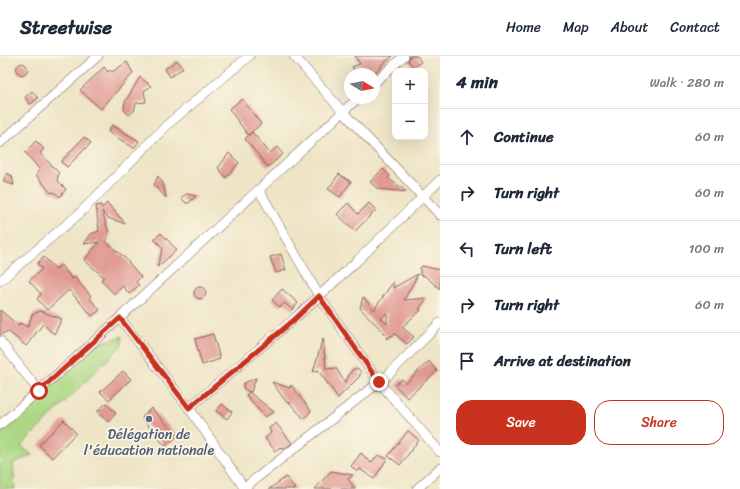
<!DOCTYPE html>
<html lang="en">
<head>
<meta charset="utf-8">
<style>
  body { margin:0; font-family:Sriracha,sans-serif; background:#f6f6f7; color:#1f2937 }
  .controls { position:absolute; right:12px; top:12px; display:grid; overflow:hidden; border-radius:8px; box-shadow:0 4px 16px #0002 }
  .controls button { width:36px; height:36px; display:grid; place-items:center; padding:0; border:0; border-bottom:1px solid #e0e1e3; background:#fff; color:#1f2937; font:20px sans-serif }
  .compass { position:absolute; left:344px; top:12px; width:36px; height:36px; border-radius:50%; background:#fff; box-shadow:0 4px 16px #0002; rotate:100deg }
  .stop { position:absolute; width:12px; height:12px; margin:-9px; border:3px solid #c8321e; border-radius:50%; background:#fff }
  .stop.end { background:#c8321e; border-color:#fff; box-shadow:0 1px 4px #0008 }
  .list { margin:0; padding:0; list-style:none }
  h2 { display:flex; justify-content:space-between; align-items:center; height:52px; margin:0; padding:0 16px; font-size:17px }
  h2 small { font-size:13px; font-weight:400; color:#747a83 }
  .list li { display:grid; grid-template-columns:26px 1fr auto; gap:12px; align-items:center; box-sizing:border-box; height:56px; padding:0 16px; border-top:1px solid #e0e1e3 }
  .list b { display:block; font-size:15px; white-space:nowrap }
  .list em { font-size:13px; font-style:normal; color:#747a83 }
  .actions { display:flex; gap:8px; padding:12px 16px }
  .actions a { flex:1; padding:9px 0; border:1px solid #c8321e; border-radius:16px; text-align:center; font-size:14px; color:#c8321e }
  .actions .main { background:#c8321e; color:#fff }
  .icon { flex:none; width:22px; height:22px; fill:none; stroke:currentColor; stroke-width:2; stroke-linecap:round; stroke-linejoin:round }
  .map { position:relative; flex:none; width:440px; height:433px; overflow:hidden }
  header { display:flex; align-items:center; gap:24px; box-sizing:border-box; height:56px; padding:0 20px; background:#fff; border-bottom:1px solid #e0e1e3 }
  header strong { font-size:19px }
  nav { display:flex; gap:22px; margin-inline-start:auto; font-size:14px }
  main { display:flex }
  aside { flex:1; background:#fff }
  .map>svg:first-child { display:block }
</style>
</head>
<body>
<header>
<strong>Streetwise</strong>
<nav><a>Home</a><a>Map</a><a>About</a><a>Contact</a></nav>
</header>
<main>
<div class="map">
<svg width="440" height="433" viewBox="0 0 440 433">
  <rect width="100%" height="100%" fill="#fcf5e5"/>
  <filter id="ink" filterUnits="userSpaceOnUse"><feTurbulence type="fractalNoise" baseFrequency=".025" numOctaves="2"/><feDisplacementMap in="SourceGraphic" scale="8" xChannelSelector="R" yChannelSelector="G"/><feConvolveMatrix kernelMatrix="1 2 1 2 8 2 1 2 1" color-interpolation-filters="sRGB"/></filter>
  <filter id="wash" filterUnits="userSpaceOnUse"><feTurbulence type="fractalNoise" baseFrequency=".012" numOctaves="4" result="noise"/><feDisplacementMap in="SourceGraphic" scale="16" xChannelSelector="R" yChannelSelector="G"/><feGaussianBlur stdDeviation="0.9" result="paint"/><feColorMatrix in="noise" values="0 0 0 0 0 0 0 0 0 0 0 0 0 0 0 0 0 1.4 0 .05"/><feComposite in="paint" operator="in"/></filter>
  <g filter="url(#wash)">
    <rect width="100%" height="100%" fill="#eee5c6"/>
    <polygon fill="#acd885" stroke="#7b7c58" points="122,280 122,289 21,390 32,399 13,407 15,433 0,433 0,378 87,292"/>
    <g id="blocks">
      <g fill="#e09a93" fill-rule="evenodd">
        <polygon points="355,0 393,0 381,9 382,11 372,18 357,18 352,11 360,8"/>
        <polygon points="410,0 417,0 421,6 414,11 408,5"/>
        <polygon points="177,4 183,12 170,21 165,13"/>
        <polygon points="127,6 133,17 101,53 80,34 104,11 108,16 110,14 112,16"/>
        <circle cx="22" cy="13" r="5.5"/>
        <polygon points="140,21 151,30 144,35 146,46 136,47 134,55 129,59 124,54 125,46"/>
        <polygon points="32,35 38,42 30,48 25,41"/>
        <polygon points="242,43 261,68 248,79 229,53"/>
        <polygon points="112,69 139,85 134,92 108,76"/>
        <polygon points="252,76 270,97 277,91 283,98 268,111 245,83"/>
        <polygon points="84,81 91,87 67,111 61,106"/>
        <polygon points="36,85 44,93 40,97 59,117 57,124 66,133 60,141 54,136 51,137 36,119 38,117 37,116 40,114 25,96"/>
        <polygon points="229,97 239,107 226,122 218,112"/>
        <polygon points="383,113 390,120 388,122 407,136 378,133 370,126"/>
        <polygon points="7,117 12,120 14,129 4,126 4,123"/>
        <polygon points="339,118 351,126 340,141 328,133"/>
        <polygon points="158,120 163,127 166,142 154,129"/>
        <polygon points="186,138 188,138 196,140 189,147 186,147 181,142"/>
        <polygon points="107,147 126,168 108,162 102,155 109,177 107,184 105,185 124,201 141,221 136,226 139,229 129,238 123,230 114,238 101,224 104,221 84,204 99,186 84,188 91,178 99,175 96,150 101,149 102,152"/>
        <polygon points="348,147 358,158 369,147 376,154 355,175 337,158"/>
        <polygon points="161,177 177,194 157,211 163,192 154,183"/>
        <polygon points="281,198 286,214 276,217 270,201"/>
        <polygon points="44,201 56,213 61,209 72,223 74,221 91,240 89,242 100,254 92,260 69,234 47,254 37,243 41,238 29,225 42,213 37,208"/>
        <polygon points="422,210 440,214 440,233 425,220 420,219 420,212"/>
        <path d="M 418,218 L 404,244 L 427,242 L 419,253 L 421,254 L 402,271 L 414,281 L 407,288 L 395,278 L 386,283 L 387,280 L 360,252 L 363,241 L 374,254 L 393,226 L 393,232 ZM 387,257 L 387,268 L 381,262 Z"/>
        <circle cx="200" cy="237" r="6"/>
        <polygon points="282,233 298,247 292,254 285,247 280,251 272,244"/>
        <polygon points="0,254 19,270 20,267 28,271 32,259 40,255 62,263 54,278 43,268 26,290 8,275 0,279"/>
        <polygon points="213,278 220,303 202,309 195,283"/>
        <polygon points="323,282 326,313 336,312 345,327 352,314 357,312 361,316 359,321 338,342 318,314 313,316"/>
        <polygon points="429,305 437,315 407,342 395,329 402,323 406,327"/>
        <polygon points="123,315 131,323 109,344 100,336"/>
        <polygon points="256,322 251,336 245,334 243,331 244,327"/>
        <polygon points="272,326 290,332 291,329 311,355 304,363 289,346 287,347"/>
        <polygon points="249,336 274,356 265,361 246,339"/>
        <polygon points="106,347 116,357 108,366 97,356"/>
        <polygon points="222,348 232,356 227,363 216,355"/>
        <polygon points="151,352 178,380 165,390 142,362"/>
        <polygon points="64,364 76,377 52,402 39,389"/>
        <polygon points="276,367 292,387 283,394 280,391 275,395 265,382 271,377 269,372"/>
        <polygon points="408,375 419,384 400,409 388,400"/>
        <polygon points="361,397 371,407 378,399 387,403 374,423 360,413 357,416 351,410"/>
        <polygon points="331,415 353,419 348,423 355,433 315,433"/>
        <polygon points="286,421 296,433 269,433"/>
      </g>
    </g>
  </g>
  <g filter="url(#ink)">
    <use href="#blocks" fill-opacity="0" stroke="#836461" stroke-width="1"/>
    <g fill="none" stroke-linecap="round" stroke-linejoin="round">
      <defs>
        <g id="street">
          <polyline points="294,0 343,56 440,159"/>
          <polyline points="374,27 404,0"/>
          <polyline points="0,87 98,0"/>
          <polyline points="259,134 319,240 379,326 440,396"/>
          <polyline points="0,225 80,157 167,69 249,0"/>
          <polyline points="120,262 189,352 245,433"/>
          <polyline points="0,285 39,335"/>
          <polyline points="189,352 294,263 358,204 440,124"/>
          <polyline points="0,369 87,292 358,42"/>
          <polyline points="245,431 387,320 440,267"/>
          <polyline points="417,433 440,412"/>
        </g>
      </defs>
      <use href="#street" stroke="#836461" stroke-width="10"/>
      <use href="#street" stroke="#fff" stroke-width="9"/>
    </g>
  </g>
  <g fill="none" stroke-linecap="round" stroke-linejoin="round" filter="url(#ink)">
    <polyline stroke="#c8321e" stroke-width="5" points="39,335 120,262 189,352 294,264 319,240 379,326"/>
  </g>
  <circle fill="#5c6f8a" stroke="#fcf5e5" stroke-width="1.5" cx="149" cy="363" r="4"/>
  <g text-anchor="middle" stroke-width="3.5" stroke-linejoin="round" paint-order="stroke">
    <g font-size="14" fill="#4e5e75" stroke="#fcf5e5">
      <text x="149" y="383">Délégation de<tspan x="149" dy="16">l'éducation nationale</tspan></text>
    </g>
  </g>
</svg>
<div class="controls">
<button>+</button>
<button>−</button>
</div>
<svg class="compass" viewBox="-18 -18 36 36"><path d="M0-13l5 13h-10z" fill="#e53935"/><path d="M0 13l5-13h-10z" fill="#747a83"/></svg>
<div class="stop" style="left:39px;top:335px"></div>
<div class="stop end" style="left:379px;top:326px"></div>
</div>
<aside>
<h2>4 min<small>Walk · 280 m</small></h2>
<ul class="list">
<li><svg class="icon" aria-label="ahead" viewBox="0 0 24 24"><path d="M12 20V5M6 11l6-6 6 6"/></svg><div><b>Continue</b></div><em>60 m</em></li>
<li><svg class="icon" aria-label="right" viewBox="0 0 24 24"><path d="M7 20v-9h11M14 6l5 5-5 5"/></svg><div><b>Turn right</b></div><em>60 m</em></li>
<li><svg class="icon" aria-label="left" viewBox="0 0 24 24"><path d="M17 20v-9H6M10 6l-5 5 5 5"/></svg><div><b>Turn left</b></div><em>100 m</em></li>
<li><svg class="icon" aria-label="right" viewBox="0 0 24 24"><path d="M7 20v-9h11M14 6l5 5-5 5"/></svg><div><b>Turn right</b></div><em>60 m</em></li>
<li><svg class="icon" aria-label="arrive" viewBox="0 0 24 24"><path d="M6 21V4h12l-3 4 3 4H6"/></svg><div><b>Arrive at destination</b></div></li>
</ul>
<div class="actions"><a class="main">Save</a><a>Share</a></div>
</aside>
</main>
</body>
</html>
